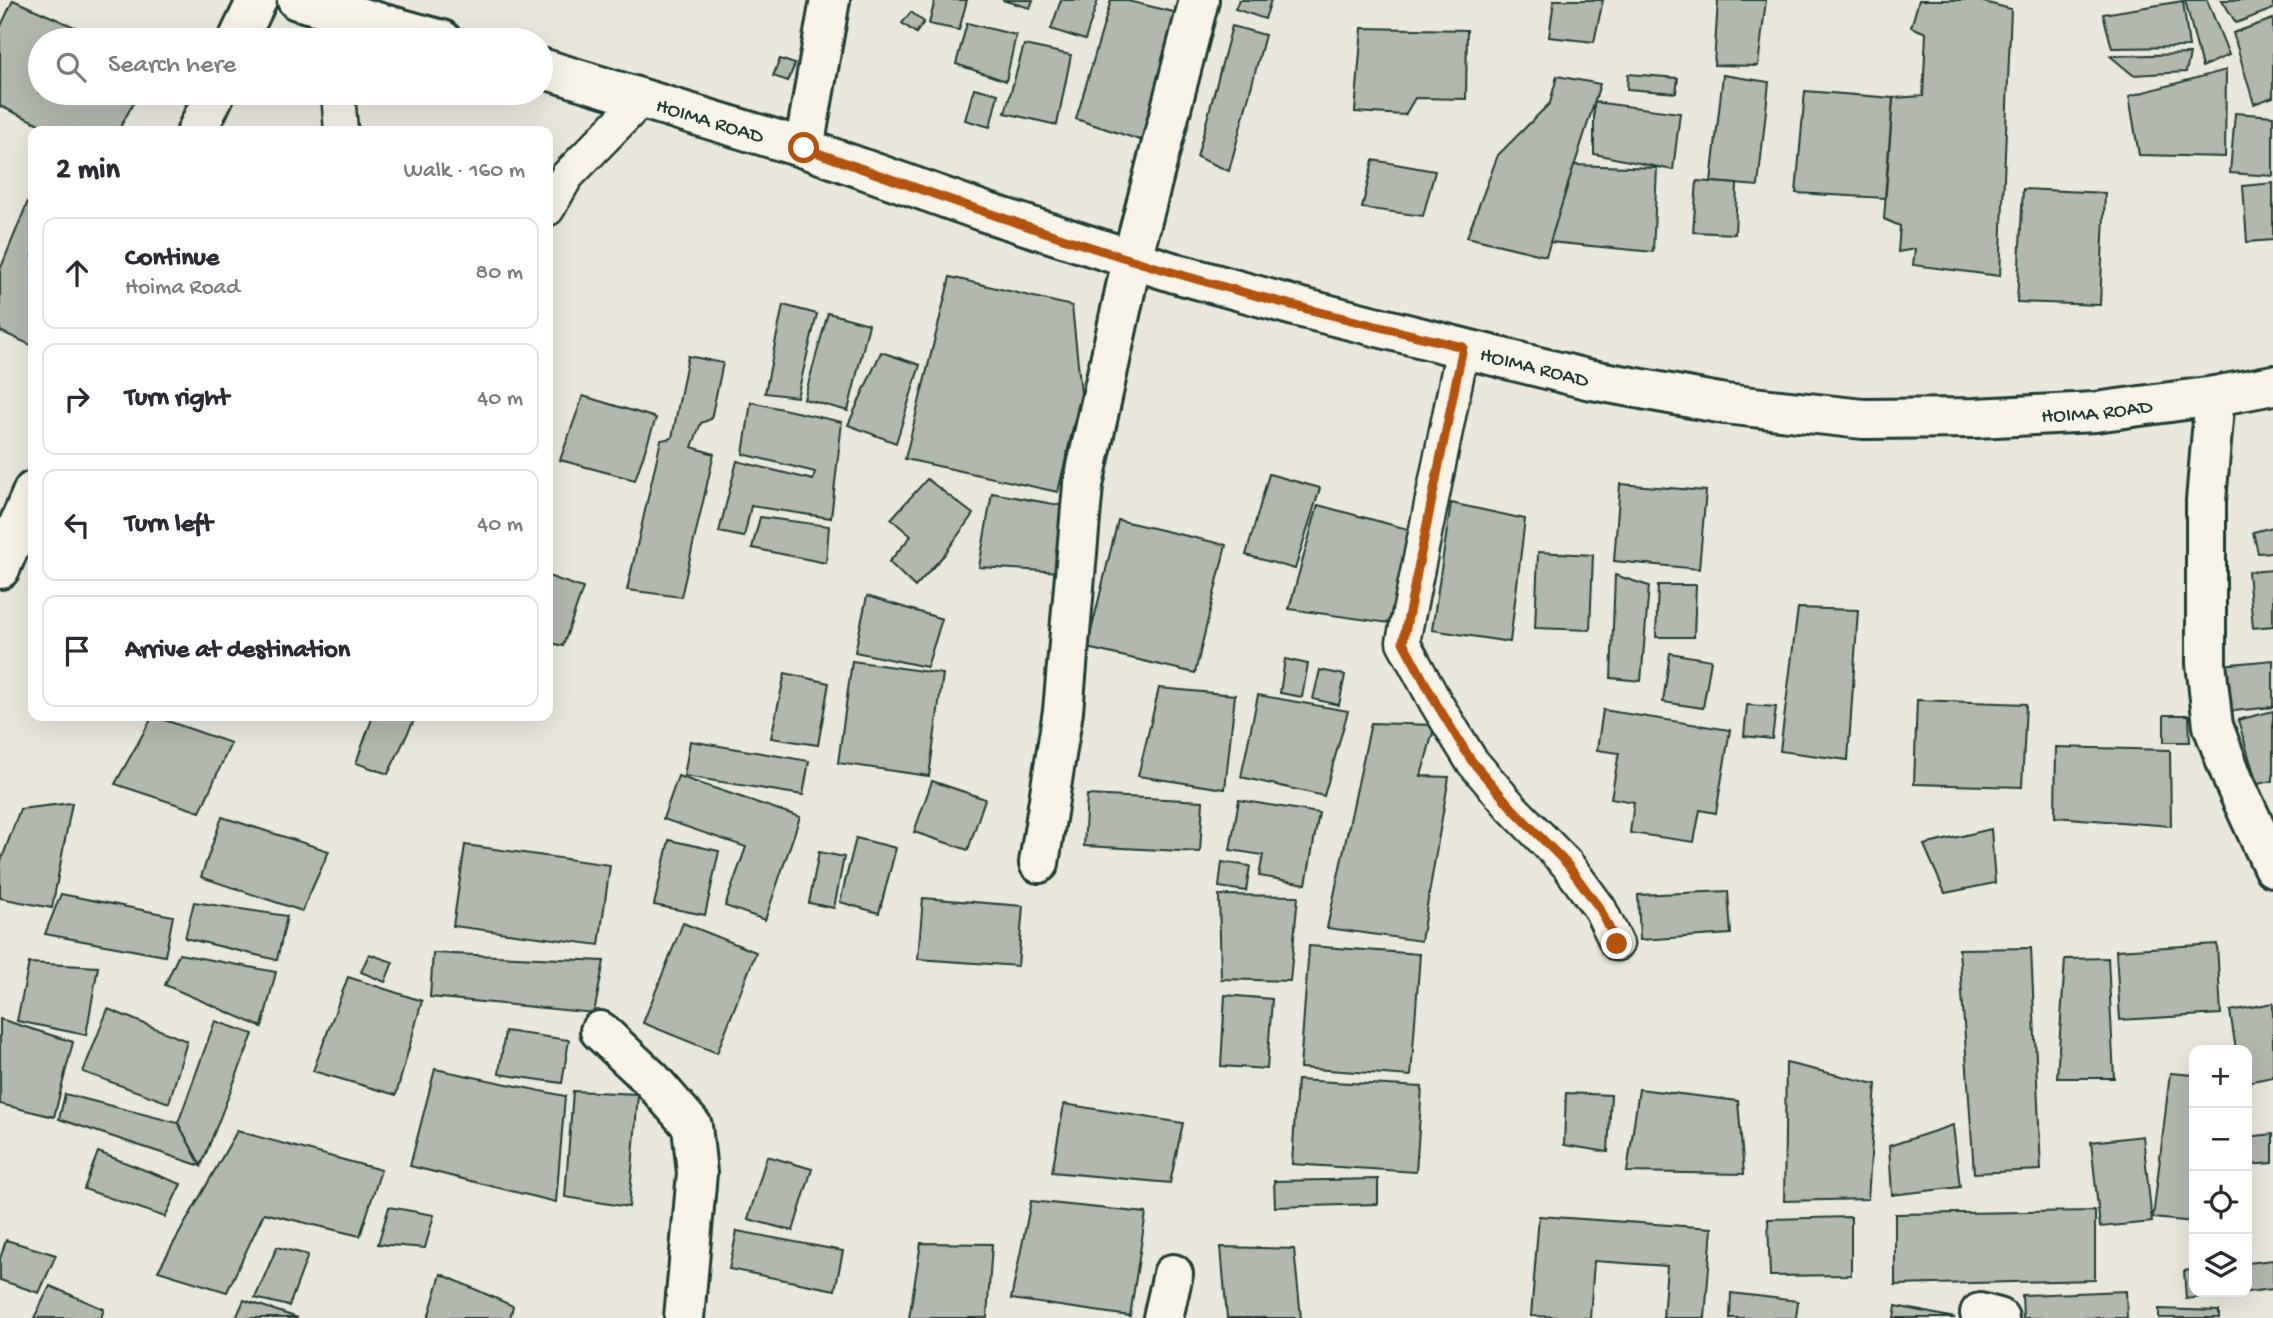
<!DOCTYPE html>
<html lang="en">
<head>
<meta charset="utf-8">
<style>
  body { margin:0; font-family:"Gochi Hand",sans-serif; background:#f2f2f3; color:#2b2b33 }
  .controls { position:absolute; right:21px; bottom:21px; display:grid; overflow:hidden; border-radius:14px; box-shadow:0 7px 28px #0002 }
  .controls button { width:63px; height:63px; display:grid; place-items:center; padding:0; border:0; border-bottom:2px solid #e1e1e2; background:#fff; color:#2b2b33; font:35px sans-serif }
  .stop { position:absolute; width:21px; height:21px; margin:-16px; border:5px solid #b45309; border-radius:50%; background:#fff }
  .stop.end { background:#b45309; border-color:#fff; box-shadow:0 2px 7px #0008 }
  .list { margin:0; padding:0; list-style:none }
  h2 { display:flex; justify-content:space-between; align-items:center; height:91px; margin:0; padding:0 28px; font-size:30px }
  h2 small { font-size:23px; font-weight:400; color:#7c7c81 }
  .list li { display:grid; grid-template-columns:46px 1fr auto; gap:21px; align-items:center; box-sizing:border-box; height:112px; margin:0 14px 14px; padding:0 14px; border:2px solid #e1e1e2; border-radius:14px }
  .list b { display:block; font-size:26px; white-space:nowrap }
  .list p { margin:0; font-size:23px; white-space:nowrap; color:#7c7c81 }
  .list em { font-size:23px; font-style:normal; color:#7c7c81 }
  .icon { flex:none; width:38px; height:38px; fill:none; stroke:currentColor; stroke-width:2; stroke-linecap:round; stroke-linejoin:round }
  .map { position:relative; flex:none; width:2273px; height:1318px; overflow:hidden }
  .search { position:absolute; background:#fff; box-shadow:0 7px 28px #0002; left:28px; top:28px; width:525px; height:77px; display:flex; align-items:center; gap:18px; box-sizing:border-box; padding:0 24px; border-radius:38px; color:#7c7c81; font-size:26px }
  .panel { position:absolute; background:#fff; box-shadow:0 7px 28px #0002; left:28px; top:126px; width:525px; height:595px; border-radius:14px }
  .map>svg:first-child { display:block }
</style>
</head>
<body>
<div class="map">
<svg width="2273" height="1318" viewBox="0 0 2273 1318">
  <rect width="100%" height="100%" fill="#eae8dd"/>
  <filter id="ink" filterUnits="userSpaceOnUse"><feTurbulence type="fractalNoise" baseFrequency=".0143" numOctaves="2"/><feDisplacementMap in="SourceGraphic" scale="14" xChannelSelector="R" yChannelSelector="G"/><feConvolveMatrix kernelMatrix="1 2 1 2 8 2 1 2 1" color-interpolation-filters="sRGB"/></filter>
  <g filter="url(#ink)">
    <g fill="#b2b8ae" stroke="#1f3d34" stroke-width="2">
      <polygon points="13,0 104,40 40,40 40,93 139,93 118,131 54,131 0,106 0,28"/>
      <polygon points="935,0 967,0 959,30 929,24"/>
      <polygon points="1002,0 1033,0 1030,8"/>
      <polygon points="1061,0 1098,0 1085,40 1051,29"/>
      <polygon points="1111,0 1124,0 1190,16 1149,143 1076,119"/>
      <polygon points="1239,0 1271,0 1265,19 1235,9"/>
      <polygon points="1554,0 1603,0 1594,42 1549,37"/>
      <polygon points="1718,0 1766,0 1758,66 1714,65"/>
      <polygon points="1919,0 1976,0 2011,9 2000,276 1913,265 1915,249 1898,252 1900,226 1884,219 1893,98 1923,96 1926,33 1911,27"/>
      <polygon points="2185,0 2207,0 2229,55 2202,67"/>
      <polygon points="2222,0 2273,0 2273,9 2236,23"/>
      <polygon points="2183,1 2189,47 2112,48 2103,14"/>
      <polygon points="911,12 924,22 916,33 902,23"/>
      <polygon points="2273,19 2273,97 2254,104 2233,33"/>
      <polygon points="967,23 1016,35 1006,81 956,64"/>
      <polygon points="1232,26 1265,35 1229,171 1197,157"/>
      <polygon points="1362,28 1467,30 1466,99 1415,98 1405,115 1355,112"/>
      <polygon points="1024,45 1071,55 1057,125 1005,113"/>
      <polygon points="2190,54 2186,72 2133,75 2110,56"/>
      <polygon points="780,59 795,64 788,81 773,76"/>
      <polygon points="2226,70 2225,157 2139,155 2129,96"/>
      <polygon points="1628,74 1678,78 1676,93 1627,89"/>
      <polygon points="1723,75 1769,82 1758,186 1711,182"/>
      <polygon points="1557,76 1600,84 1546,256 1467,237 1498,155 1550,103"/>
      <polygon points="974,88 998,94 990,127 965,120"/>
      <polygon points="1805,91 1893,98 1885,198 1796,193"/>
      <polygon points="1594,102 1680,113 1673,170 1594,154"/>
      <polygon points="2235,113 2273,116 2273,176 2230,173"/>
      <polygon points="1373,160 1435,171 1423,216 1362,208"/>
      <polygon points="1574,165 1657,168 1653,252 1550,242"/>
      <polygon points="1697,181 1737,184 1735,234 1693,232"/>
      <polygon points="2273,183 2273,240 2247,242 2243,186"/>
      <polygon points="33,189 33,346 0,331 0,270"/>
      <polygon points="2023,189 2105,193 2100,305 2017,302"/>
      <polygon points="950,277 1072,306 1081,393 1058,492 905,459"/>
      <polygon points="783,305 817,314 797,397 765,393"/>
      <polygon points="828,313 869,324 848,411 804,399"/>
      <polygon points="881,352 920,365 896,443 848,425"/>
      <polygon points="688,356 723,363 711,419 701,423 692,447 714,454 681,597 627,590 661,440 672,438"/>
      <polygon points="583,396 656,418 635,480 560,460"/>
      <polygon points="751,402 842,422 831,518 751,506 744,537 719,532 737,461 813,480 815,472 743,454"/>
      <polygon points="1269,474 1320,488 1295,569 1246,555"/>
      <polygon points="927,479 973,514 944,555 915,587 889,562 911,536 891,519"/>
      <polygon points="1620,484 1706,491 1699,569 1614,561"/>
      <polygon points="992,493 1070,507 1061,572 979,567"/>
      <polygon points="1451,503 1525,519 1510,642 1432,630"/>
      <polygon points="1318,505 1411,530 1389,623 1289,609"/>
      <polygon points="760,517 829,526 826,563 752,548"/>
      <polygon points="1118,520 1226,545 1195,673 1087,648"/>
      <polygon points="2273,527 2273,552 2258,553 2253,532"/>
      <polygon points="1538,552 1593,555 1590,630 1535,628"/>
      <polygon points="2273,570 2273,626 2253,628 2248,572"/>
      <polygon points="1615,575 1649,586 1641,681 1611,678"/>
      <polygon points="548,576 583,588 563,646 548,642"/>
      <polygon points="1658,585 1696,585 1694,637 1656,637"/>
      <polygon points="867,596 942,619 927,667 855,652"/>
      <polygon points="1798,608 1858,610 1848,760 1780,751"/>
      <polygon points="1670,653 1711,660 1703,708 1663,702"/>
      <polygon points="1285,659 1308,664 1302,697 1280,693"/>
      <polygon points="2273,660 2273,707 2224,712 2221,665"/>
      <polygon points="852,661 943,674 929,776 838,763"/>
      <polygon points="1320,670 1345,675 1339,705 1313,699"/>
      <polygon points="785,673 829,683 818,745 771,738"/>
      <polygon points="1159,688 1235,695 1225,789 1138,776"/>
      <polygon points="1258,695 1348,711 1324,796 1241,777"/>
      <polygon points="1917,700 2026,704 2022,787 1914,784"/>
      <polygon points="1747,705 1776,707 1772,739 1744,736"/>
      <polygon points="1603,710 1730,730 1716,813 1700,810 1694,842 1630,833 1634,802 1611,798 1619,753 1597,750"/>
      <polygon points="2273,711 2273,781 2257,784 2238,720"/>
      <polygon points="2164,715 2189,715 2190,742 2164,742"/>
      <polygon points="153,716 231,743 200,812 115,784"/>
      <polygon points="373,716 416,716 388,774 356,763"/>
      <polygon points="1371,723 1435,725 1421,776 1449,777 1421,941 1327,928"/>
      <polygon points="690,741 809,761 803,795 684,776"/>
      <polygon points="2056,747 2170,750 2171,826 2055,817"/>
      <polygon points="678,776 800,817 765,920 725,906 746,847 663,819"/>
      <polygon points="932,781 985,799 968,850 914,832"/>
      <polygon points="1087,795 1203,801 1200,852 1084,846"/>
      <polygon points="1239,800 1319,813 1306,884 1259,876 1263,855 1230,850"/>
      <polygon points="72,803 52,908 0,898 0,864 20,809"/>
      <polygon points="222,817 329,851 302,911 201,877"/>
      <polygon points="1991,829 1995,883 1945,893 1924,845"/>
      <polygon points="856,838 896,848 879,913 840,902"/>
      <polygon points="669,840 719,851 705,915 654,905"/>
      <polygon points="465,845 610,865 599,945 453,926"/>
      <polygon points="819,852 844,857 834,908 809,903"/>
      <polygon points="1222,862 1250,866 1246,891 1219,887"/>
      <polygon points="1728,891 1731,934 1640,940 1638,895"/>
      <polygon points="61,894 173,916 165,956 45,934"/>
      <polygon points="1219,895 1298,896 1290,981 1221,979"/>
      <polygon points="923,898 1023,906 1018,966 918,959"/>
      <polygon points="194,902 287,916 277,960 185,938"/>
      <polygon points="683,923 756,952 717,1053 643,1023"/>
      <polygon points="2217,944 2221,1014 2120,1020 2116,950"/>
      <polygon points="1309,946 1420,954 1411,1076 1300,1068"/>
      <polygon points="2031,948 2041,1170 1974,1173 1959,949"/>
      <polygon points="433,953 604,961 594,1013 430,997"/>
      <polygon points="179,954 276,972 262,1027 165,985"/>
      <polygon points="369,954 393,962 385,982 361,972"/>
      <polygon points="2108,958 2114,1078 2057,1078 2065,959"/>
      <polygon points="29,963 98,967 86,1035 17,1021"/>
      <polygon points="348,977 422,1001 396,1095 313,1071"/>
      <polygon points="1225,995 1272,999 1267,1069 1221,1066"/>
      <polygon points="2273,1003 2273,1077 2247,1082 2247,1050 2236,1050 2230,1011"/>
      <polygon points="108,1009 187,1041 169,1103 83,1072"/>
      <polygon points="0,1019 73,1042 54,1117 0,1104"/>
      <polygon points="215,1021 253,1034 201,1166 178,1123"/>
      <polygon points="505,1031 569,1040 562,1083 499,1074"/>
      <polygon points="1786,1063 1876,1084 1868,1199 1784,1201"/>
      <polygon points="435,1069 565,1096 556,1202 410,1166"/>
      <polygon points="2170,1073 2194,1075 2194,1222 2153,1218"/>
      <polygon points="1297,1080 1422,1087 1416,1172 1292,1164"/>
      <polygon points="1639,1089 1738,1101 1744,1174 1627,1172"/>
      <polygon points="573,1091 638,1094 629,1207 565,1197"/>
      <polygon points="1566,1093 1611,1095 1608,1152 1564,1145"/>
      <polygon points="65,1094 178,1123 201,1166 59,1119"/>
      <polygon points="1064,1104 1183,1123 1170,1183 1052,1172"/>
      <polygon points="1953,1125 1960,1187 1892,1195 1889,1146"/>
      <polygon points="237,1131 381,1170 360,1236 264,1213 227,1292 158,1271"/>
      <polygon points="2273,1134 2273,1163 2247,1165 2247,1137"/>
      <polygon points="2143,1136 2152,1222 2100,1227 2091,1142"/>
      <polygon points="98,1152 181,1184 165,1217 84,1189"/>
      <polygon points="767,1156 812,1169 793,1231 748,1219"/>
      <polygon points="1378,1179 1378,1204 1275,1207 1274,1181"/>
      <polygon points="1031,1201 1146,1213 1130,1316 1011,1299"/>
      <polygon points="389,1207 434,1215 425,1248 378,1244"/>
      <polygon points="2095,1211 2095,1280 1895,1285 1895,1214"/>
      <polygon points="1539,1216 1712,1228 1705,1318 1663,1318 1667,1266 1594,1261 1590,1318 1531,1316"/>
      <polygon points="1851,1217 1851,1275 1770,1276 1768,1219"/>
      <polygon points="737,1231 843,1251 835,1290 729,1269"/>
      <polygon points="6,1240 56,1255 39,1293 0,1280 0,1259"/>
      <polygon points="921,1243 992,1244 987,1318 909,1318"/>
      <polygon points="277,1247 308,1255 289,1306 255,1298"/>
      <polygon points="1221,1247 1294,1249 1301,1318 1227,1318"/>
      <polygon points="2273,1260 2273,1289 2186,1299 2184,1271 2194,1269 2194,1292 2247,1292 2247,1263"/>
      <polygon points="441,1274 513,1306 510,1318 428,1318"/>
      <polygon points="50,1286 104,1309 101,1318 34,1318"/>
      <polygon points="2126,1291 2127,1318 2023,1318 2022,1295"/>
      <polygon points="1731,1293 1798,1301 1796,1318 1730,1318"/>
      <polygon points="244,1300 298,1318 236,1318"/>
      <polygon points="1896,1306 1955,1318 1894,1318"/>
      <polygon points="2159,1309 2219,1311 2219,1318 2159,1318"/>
    </g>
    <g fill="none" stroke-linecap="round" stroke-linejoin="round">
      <defs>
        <g id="service">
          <polyline points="333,10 335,40"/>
          <polyline points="338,93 341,131"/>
          <polyline points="548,209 567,176 641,100"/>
          <polyline points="1463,347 1403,642 1436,703 1471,760 1512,808 1567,864 1600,909 1617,944"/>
        </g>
        <g id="minor">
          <polyline points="238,40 257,0"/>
          <polyline points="197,131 215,93"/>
          <polyline points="804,148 830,0"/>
          <polyline points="2215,396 2206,501 2206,663 2213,726 2234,782 2273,867"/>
          <polyline points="0,569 33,491"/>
          <polyline points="1039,863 1063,711 1083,485 1132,259 1199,0"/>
          <polyline points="600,1031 651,1079 692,1126 697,1173 684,1318"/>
          <polyline points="1980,1313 1999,1318"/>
          <polyline points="1163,1318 1173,1274"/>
        </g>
        <g id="primary">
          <polyline points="297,0 442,40"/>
          <path id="s1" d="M 541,68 L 804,148 L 985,212 L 1175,273 L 1298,307 L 1587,379 L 1725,404 L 1863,419 L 1975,418 L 2095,412 L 2215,396 L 2273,385"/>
        </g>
      </defs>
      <use href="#service" stroke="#1f3d34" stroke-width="37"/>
      <use href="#minor" stroke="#1f3d34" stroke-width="44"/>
      <use href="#primary" stroke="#1f3d34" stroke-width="44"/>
      <use href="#service" stroke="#f7f3e8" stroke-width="32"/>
      <use href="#minor" stroke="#f7f3e8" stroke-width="38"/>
      <use href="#primary" stroke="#f7f3e8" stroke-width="38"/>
    </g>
  </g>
  <g fill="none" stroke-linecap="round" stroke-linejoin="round" filter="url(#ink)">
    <path stroke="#b45309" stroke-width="9" d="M 804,148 C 927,192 1050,236 1175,273 C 1270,301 1367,324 1463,347 L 1403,642 L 1436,703 L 1471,760 L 1512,808 L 1567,864 L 1600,909 L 1617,944"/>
  </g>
  <g text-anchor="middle" stroke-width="6" stroke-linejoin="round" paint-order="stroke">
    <g font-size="21" fill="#1f3d34" stroke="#f7f3e8">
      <text dy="7" stroke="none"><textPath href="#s1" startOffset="177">HOIMA ROAD</textPath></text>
      <text dy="7" stroke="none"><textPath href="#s1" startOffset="1038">HOIMA ROAD</textPath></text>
      <text dy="7" stroke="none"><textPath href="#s1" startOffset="1605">HOIMA ROAD</textPath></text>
    </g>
  </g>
</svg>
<div class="controls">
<button>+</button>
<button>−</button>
<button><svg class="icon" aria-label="locate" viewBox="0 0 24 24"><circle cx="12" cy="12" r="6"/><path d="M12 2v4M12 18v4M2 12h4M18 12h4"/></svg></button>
<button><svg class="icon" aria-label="layers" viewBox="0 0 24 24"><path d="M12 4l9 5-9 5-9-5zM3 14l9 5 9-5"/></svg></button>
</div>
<div class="stop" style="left:804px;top:148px"></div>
<div class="stop end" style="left:1617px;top:944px"></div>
<div class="search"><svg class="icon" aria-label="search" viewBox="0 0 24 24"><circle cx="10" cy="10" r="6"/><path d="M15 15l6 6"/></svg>Search here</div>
<section class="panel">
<h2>2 min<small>Walk · 160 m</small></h2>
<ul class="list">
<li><svg class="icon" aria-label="ahead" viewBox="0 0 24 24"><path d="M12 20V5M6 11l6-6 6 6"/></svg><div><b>Continue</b><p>Hoima Road</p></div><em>80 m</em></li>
<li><svg class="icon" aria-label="right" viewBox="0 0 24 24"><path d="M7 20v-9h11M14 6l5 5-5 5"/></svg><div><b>Turn right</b></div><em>40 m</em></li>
<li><svg class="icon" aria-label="left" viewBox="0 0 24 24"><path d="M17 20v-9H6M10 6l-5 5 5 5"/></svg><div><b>Turn left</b></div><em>40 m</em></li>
<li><svg class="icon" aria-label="arrive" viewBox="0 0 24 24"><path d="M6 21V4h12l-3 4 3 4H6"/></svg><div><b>Arrive at destination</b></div></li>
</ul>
</section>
</div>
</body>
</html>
